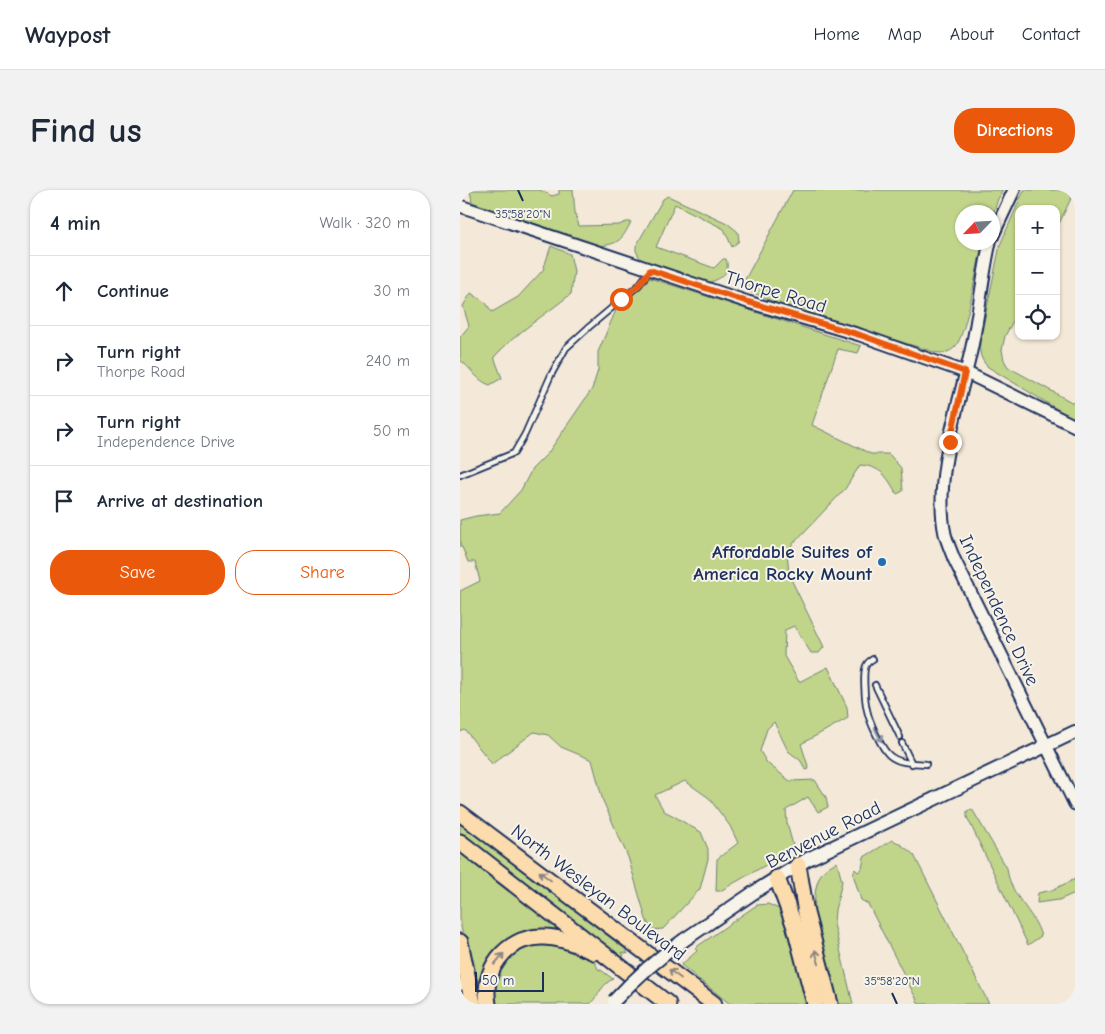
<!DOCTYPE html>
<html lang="en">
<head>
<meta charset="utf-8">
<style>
  body { margin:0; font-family:"Comic Neue",sans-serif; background:#f2f2f3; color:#1f2937 }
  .controls { position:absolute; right:15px; top:15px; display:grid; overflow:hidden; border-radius:10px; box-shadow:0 1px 4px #0004 }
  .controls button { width:45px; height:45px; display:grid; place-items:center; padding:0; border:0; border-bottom:1px solid #e0e1e3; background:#fff; color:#1f2937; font:25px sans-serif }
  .compass { position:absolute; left:495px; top:15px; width:45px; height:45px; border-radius:50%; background:#fff; box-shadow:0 1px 4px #0004; rotate:245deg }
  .scale { position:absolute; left:15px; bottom:12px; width:69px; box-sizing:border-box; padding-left:5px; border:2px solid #1b2f5e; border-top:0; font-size:14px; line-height:18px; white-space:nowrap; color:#1b2f5e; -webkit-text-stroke:4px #f7f3e8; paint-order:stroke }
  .stop { position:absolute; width:15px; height:15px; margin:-11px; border:4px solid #ea580c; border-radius:50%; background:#fff }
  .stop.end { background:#ea580c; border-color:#fff; box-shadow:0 1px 5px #0008 }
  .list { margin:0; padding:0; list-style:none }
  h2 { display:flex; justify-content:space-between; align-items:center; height:65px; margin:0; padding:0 20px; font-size:21px }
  h2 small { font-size:16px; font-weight:400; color:#747a83 }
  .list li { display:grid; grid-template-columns:32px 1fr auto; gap:15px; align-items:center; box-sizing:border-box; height:70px; padding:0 20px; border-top:1px solid #e0e1e3 }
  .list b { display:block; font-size:19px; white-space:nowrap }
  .list p { margin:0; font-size:16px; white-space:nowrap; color:#747a83 }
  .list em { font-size:16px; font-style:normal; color:#747a83 }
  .actions { display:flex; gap:10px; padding:15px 20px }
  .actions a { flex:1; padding:11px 0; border:1px solid #ea580c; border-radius:20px; text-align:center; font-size:18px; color:#ea580c }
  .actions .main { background:#ea580c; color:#fff }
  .icon { flex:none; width:28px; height:28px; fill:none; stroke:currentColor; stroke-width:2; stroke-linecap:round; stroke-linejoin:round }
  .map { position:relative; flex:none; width:615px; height:814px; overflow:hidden; border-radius:20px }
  header { display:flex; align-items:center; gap:30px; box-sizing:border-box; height:70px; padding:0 25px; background:#fff; border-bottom:1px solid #e0e1e3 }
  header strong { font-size:24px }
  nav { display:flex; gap:28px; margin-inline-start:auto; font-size:18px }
  .intro { display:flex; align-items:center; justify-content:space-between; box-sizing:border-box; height:120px; padding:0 30px }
  h1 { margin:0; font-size:35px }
  .button { padding:12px 22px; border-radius:20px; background:#ea580c; color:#fff; font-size:18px; font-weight:700 }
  main { display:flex; gap:30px; padding:0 30px }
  aside { flex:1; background:#fff; border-radius:20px; box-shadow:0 1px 4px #0004 }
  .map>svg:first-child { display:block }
</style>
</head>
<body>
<header>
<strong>Waypost</strong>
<nav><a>Home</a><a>Map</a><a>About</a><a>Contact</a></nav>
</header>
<div class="intro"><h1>Find us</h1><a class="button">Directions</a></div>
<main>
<aside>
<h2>4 min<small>Walk · 320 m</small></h2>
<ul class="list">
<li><svg class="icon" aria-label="ahead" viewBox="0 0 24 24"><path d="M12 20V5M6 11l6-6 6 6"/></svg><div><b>Continue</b></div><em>30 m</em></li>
<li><svg class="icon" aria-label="right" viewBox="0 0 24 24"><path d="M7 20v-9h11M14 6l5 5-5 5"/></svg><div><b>Turn right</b><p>Thorpe Road</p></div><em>240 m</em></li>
<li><svg class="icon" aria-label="right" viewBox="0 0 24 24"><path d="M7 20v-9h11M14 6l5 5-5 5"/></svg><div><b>Turn right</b><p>Independence Drive</p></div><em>50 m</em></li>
<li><svg class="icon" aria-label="arrive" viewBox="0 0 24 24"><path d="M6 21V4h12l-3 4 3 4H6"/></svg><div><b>Arrive at destination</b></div></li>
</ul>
<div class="actions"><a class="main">Save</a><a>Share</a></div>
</aside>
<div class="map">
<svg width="615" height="814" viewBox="0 0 615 814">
  <rect width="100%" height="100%" fill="#f4e9d8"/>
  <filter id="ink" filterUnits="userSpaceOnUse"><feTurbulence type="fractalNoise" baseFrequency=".02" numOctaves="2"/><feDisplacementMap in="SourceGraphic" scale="10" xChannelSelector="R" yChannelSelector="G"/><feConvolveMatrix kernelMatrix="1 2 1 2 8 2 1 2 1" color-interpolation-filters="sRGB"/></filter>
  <g filter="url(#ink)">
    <g fill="#c0d48a" stroke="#6e8274">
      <path d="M 10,0 L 80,0 L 92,6 L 99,4 L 99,0 L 113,0 L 115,22 L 119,36 L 159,35 L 166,32 L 171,32 C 162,49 160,54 139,56 L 12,12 Z"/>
      <path d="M 333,0 L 543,0 L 538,9 L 533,24 L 532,22 L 502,22 L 502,52 L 523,53 C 516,75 508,142 495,157 C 489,163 482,164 474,162 L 316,113 L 281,97 Z"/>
      <path d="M 564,0 L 615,0 L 596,40 L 596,19 L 559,19 L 559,120 L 545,146 L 542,160 L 544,170 L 548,177 L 615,214 L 615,230 L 528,177 C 520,169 519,162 520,151 L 540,55 Z"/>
      <path d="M 208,6 L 267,33 L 278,42 L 279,51 L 272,57 L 264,39 L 215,14 L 196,57 L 254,78 L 263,69 L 266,69 C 271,83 260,90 249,92 L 181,70 L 176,61 L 176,56 L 203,9 Z"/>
      <path d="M 91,56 L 110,64 L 114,81 L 111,104 C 85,125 57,142 34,167 L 42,188 L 30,195 C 17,191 11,178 0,170 L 0,147 L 9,136 L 3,116 L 11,103 L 26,113 L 32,122 L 58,107 L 83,80 Z"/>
      <path d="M 190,88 L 401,156 L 398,163 L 378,159 L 352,235 L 411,264 L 429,264 L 441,278 L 443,301 L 437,304 C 426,286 422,277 400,275 L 385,299 L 327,360 L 329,385 L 364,457 L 359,463 L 351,463 L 334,436 L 325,440 L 324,466 L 339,492 L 368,477 L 387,517 L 388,528 L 341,554 L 349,579 L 346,580 L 340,570 L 328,561 L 314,532 L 307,539 L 300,561 L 307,573 L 330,591 L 355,590 L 366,607 L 368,617 L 358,622 L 348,607 L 326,620 L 327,633 L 334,659 L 260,701 L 256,701 L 257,669 L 278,653 L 270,636 L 249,608 L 225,591 L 195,605 L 204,621 C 218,627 228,636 241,642 L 248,659 L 248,669 L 240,699 L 203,739 L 191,740 L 186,729 L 168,667 L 143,611 L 132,570 L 101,557 L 88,545 L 74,542 L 32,574 L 5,540 L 0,542 L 0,401 L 20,391 L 15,372 L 8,372 L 2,357 L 0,357 L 0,330 L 16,326 L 40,323 L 61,300 L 72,279 L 88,263 L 132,199 L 138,180 L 138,162 L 159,113 Z"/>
      <path d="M 512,619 L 547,678 C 550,707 573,719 581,746 L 568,755 L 507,627 L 507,621 Z"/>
      <polygon points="0,632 165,759 168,764 162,762 164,766 161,767 0,645"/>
      <path d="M 432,650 C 437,651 451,662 454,665 L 529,814 L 459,814 L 408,714 L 401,710 L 393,684 L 395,679 L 398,682 L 402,679 L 404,667 Z"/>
      <path d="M 0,662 L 114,747 C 104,745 93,741 83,740 C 54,738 27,761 22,789 L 13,790 L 0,732 Z"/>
      <path d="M 377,672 L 382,692 L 375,720 L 374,734 L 393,814 L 376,814 C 368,783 344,716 360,686 C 363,680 370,675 377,672 Z"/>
      <polygon points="615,689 615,703 599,710 577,713 578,703 592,700"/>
      <polygon points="308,714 319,719 326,724 351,814 270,814 221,775 237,761 235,758 288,721 297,715"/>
      <path d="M 72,755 C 89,755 133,759 138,779 L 141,780 L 153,789 C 142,794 139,805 130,814 L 35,814 L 32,801 L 43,772 L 56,760 Z"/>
    </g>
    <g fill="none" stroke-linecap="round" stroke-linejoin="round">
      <defs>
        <g id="service">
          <polyline points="0,285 54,263 65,244 91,185 106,158 129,137 179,95 190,80"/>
          <path d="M 413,469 C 411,470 408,472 407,474 C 402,479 405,512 407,520 C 409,530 421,558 429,565 C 439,574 454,573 466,574"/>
          <polyline points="415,495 440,547"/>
          <polyline points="442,553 452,574"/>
          <polyline points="0,798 2,788"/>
        </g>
        <g id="tertiary">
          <polyline points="0,16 288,112 400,145 505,182 615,236"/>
          <polyline points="532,47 554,0"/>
          <path d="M 530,52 C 522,88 519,125 511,161 C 499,216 473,288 485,344 C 487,352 491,361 494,369 L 615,614"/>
        </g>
        <polyline id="secondary" points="224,750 296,701 348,669 615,542"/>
        <g id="trunk">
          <polyline points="0,623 254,814"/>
          <polyline points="0,652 208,814"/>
          <polyline points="338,675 346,723 370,814"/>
          <polyline points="317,688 335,737 355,814"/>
          <polyline points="0,752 13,814"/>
          <path d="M 28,814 C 22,780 45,748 81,747 C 100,746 117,755 134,762"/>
        </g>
      </defs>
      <use href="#service" stroke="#1b2f5e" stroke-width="8"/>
      <use href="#tertiary" stroke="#1b2f5e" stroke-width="15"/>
      <use href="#secondary" stroke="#1b2f5e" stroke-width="16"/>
      <use href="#trunk" stroke="#1b2f5e" stroke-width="19"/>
      <use href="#service" stroke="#f7f3e8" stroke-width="4.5"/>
      <use href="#tertiary" stroke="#f7f3e8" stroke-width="11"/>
      <use href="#secondary" stroke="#f7f3e8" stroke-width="12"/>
      <use href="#trunk" stroke="#fcdcac" stroke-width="15"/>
      <defs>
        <path id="secondary-bridge" d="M 154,811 C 175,788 198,768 224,750"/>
      </defs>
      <use href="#secondary-bridge" stroke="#1b2f5e" stroke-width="16" stroke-linecap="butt"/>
      <use href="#secondary-bridge" stroke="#f7f3e8" stroke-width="12"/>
    </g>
    <defs><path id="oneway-shaft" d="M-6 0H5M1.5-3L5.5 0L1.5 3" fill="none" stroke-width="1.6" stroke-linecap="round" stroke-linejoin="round" transform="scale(1.25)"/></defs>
    <use stroke="#8991a3" href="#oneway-shaft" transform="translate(418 545) rotate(63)"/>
    <g stroke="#8c8685">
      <use href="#oneway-shaft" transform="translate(85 686) rotate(-143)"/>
      <use href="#oneway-shaft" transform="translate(357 767) rotate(-106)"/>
      <use href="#oneway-shaft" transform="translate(39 769) rotate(-50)"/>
      <use href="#oneway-shaft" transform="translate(215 784) rotate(-143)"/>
    </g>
  </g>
  <g fill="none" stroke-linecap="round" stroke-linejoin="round" filter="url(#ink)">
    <polyline stroke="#ea580c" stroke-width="6" points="161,109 179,95 190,80 288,112 400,145 505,182 490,252"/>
  </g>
  <path fill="none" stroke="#1b2f5e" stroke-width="2" d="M 58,0 L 63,11M 432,803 L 437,814"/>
  <circle fill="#1f6fb2" stroke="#f7f3e8" stroke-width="2" cx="422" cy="372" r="5"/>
  <g text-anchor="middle" stroke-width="4" stroke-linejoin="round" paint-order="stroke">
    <g font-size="19" fill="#1b2f5e" stroke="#f7f3e8">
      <text transform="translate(316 101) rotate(17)" y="7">Thorpe Road</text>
      <text transform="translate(540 420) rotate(65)" y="7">Independence Drive</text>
      <text transform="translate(363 644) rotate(-27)" y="7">Benvenue Road</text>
      <text transform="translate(139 702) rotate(37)" y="7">North Wesleyan Boulevard</text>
    </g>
    <g font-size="19" font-weight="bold" fill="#1b2f5e" stroke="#f7f3e8" text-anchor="end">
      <text x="412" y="368">Affordable Suites of<tspan x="412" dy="22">America Rocky Mount</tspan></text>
    </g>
  </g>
  <g font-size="12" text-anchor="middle" fill="#1b2f5e" stroke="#f7f3e8" stroke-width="4" stroke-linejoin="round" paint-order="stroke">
    <text x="63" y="28">35°58'20"N</text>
    <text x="432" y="795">35°58'20"N</text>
  </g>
</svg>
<div class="controls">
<button>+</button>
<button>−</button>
<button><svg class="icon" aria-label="locate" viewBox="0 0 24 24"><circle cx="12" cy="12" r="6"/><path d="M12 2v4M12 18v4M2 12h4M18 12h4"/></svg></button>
</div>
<svg class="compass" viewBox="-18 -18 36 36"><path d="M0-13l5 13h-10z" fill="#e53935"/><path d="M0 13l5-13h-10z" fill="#747a83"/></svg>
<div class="scale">50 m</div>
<div class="stop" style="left:161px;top:109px"></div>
<div class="stop end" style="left:490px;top:252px"></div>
</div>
</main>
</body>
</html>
